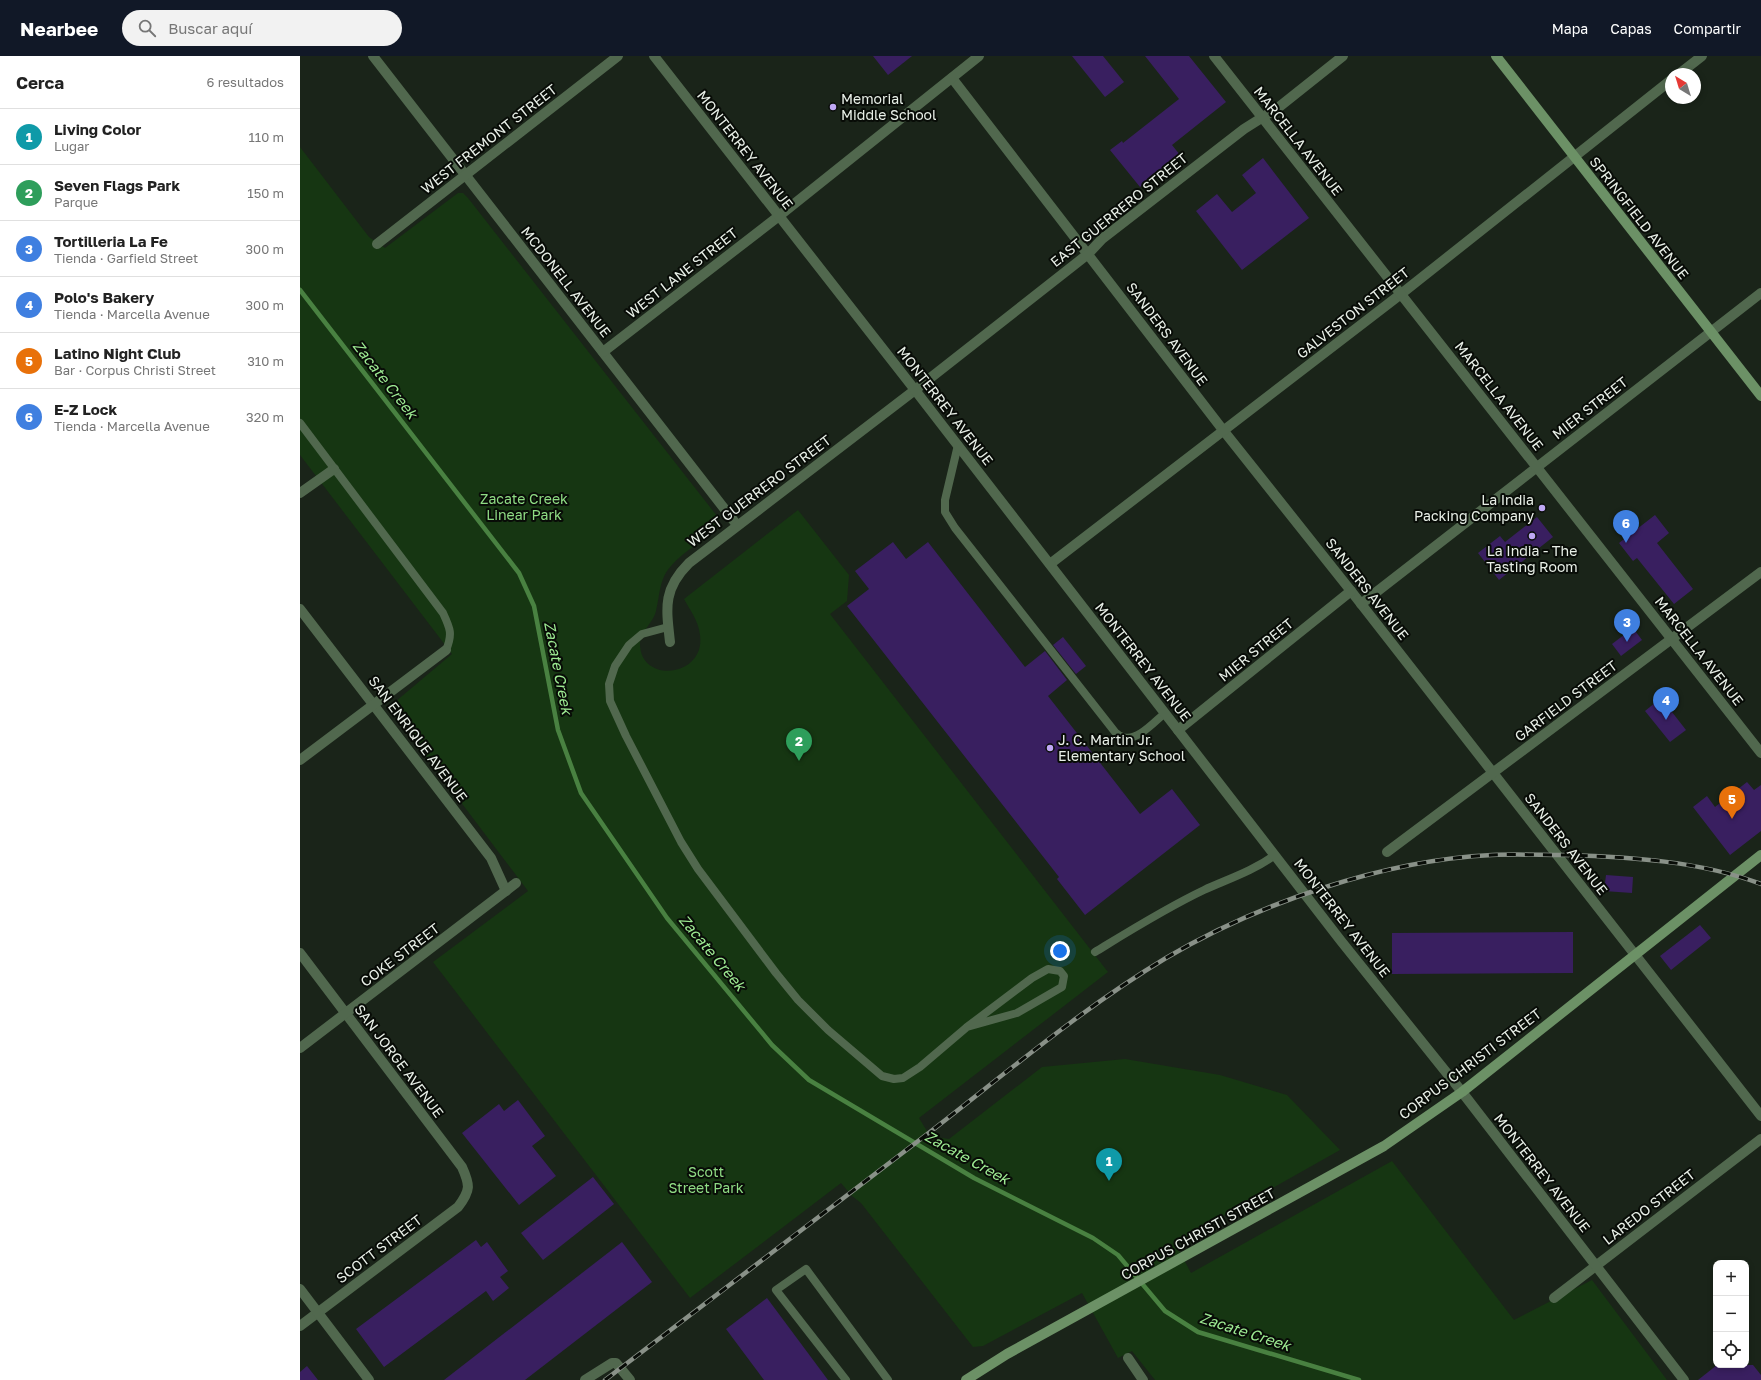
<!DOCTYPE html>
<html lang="es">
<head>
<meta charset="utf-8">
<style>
  body { margin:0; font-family:"Golos Text",sans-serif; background:#f2f2f2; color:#222 }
  .controls { position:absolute; right:12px; bottom:12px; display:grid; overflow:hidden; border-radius:8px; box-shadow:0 2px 6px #0003 }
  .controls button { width:36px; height:36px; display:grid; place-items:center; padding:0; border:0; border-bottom:1px solid #e0e0e0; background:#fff; color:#222; font:20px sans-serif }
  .compass { position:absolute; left:1365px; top:12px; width:36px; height:36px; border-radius:50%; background:#fff; box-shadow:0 2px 6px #0003; rotate:322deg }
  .you { position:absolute; left:760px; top:895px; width:14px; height:14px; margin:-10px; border:3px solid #fff; border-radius:50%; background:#1a73e8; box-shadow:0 0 0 6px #1a73e833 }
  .badge { display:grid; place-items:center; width:26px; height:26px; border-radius:50%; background:#111827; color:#fff; font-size:13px; font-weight:700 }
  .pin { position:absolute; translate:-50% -33px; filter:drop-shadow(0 1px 2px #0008) }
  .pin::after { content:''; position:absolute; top:21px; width:14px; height:12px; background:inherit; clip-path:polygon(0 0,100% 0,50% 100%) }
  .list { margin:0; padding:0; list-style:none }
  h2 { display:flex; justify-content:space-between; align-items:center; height:52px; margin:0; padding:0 16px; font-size:17px }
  h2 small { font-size:13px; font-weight:400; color:#767676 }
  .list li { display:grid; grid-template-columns:26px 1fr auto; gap:12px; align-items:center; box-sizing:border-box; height:56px; padding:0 16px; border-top:1px solid #e0e0e0 }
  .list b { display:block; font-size:15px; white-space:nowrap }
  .list p { margin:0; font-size:13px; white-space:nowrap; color:#767676 }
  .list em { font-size:13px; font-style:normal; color:#767676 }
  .icon { flex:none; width:22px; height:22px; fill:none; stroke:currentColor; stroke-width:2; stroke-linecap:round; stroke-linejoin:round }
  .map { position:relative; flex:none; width:1461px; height:1324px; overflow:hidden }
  header { display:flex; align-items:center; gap:24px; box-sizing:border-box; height:56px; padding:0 20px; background:#111827; color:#fff }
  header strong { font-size:19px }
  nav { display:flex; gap:22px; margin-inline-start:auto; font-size:14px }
  .search { width:280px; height:36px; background:#f2f2f2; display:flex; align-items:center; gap:10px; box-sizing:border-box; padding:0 14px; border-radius:22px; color:#767676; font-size:15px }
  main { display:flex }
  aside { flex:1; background:#fff }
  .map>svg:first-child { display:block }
</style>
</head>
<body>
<header>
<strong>Nearbee</strong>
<div class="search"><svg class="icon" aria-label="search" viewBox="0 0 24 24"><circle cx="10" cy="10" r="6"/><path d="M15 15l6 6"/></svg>Buscar aquí</div>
<nav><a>Mapa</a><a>Capas</a><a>Compartir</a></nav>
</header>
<main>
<aside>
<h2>Cerca<small>6 resultados</small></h2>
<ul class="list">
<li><span class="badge" style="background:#0f9aa8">1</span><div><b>Living Color</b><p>Lugar</p></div><em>110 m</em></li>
<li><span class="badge" style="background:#2e9e5b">2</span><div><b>Seven Flags Park</b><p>Parque</p></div><em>150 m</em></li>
<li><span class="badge" style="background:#3f7fe0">3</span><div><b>Tortilleria La Fe</b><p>Tienda · Garfield Street</p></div><em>300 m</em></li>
<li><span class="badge" style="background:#3f7fe0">4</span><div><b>Polo's Bakery</b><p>Tienda · Marcella Avenue</p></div><em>300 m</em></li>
<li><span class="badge" style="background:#e8710a">5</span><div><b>Latino Night Club</b><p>Bar · Corpus Christi Street</p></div><em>310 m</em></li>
<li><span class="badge" style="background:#3f7fe0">6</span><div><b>E-Z Lock</b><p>Tienda · Marcella Avenue</p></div><em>320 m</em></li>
</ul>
</aside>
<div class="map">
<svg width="1461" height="1324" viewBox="0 0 1461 1324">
  <rect width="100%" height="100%" fill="#1a2419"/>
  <path fill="#163612" d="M 0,91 L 69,181 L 85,192 L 158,137 L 163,137 L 168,142 L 417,460 L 419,467 L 418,471 C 403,485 384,495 371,510 C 359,523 360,539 356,555 C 354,566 340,576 340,587 C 339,628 406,622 400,579 C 399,566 390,554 384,543 L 498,454 L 549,519 L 547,545 L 530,558 L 808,916 L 619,1062 L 630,1080 L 649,1083 L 742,1011 L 825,1003 L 920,1019 L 987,1039 L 1040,1094 L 875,1187 L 891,1217 L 1092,1105 L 1214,1264 L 1292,1224 L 1367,1324 L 855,1324 L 832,1295 L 818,1302 L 782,1237 L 683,1290 L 673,1291 L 561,1147 L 552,1140 L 541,1127 L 390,1242 L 133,906 L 228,835 L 89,651 L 152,598 L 0,399 Z"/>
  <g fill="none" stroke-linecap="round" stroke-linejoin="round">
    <polyline stroke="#498141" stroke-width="4.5" points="0,234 219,517 234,550 258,674 281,737 367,862 472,989 509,1024 674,1122 793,1182 818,1199 865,1255 898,1276 1059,1324"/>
  </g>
  <g fill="#391f60">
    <polygon points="573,0 612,0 588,19"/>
    <polygon points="772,0 803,0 824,26 805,41"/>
    <polygon points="845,0 889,0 926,46 872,89 880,99 840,131 810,94 822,85 823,87 879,43"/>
    <polygon points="963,102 1009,162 942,214 896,155 917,138 932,156 956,137 942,119"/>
    <polygon points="1355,459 1369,477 1357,487 1393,533 1374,548 1337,502 1333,505 1319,487"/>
    <polygon points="1237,461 1253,481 1199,524 1178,497 1200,480 1205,486"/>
    <polygon points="593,486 606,503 628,486 725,611 745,595 767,624 748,640 840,758 872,733 900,769 785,859 757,823 759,821 547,550 569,533 555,515"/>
    <polygon points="1333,572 1342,584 1321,600 1312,588"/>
    <polygon points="763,581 786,610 776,618 753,589"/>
    <polygon points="1361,642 1386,674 1370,686 1345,655"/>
    <polygon points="1447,726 1454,734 1461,729 1461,775 1430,799 1393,751 1407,740 1415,751"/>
    <polygon points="1306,819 1333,821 1332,837 1304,835"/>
    <polygon points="1400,869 1411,882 1371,914 1360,900"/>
    <polygon points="1273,876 1273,917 1092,918 1092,877"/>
    <polygon points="218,1044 245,1080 232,1090 256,1120 219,1149 162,1077 199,1048 204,1055"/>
    <polygon points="293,1121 314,1148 243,1204 221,1177"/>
    <polygon points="176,1184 181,1191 187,1186 208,1215 200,1221 209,1232 193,1245 186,1235 84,1311 56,1273"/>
    <polygon points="322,1186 352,1226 225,1324 144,1324"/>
    <polygon points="467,1242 528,1324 464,1324 426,1273"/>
    <polygon points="1417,1309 1453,1309 1461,1319 1461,1324 1398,1324"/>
    <polygon points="7,1310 18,1324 0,1324 0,1316"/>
  </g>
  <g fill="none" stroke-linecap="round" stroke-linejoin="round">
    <g stroke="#51684e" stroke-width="8">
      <path d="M 0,367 L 143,557 C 150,572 153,578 146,594"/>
      <path d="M 658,389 L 645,444 L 645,456 L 655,472 L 815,676 C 817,678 820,680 823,681 C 837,686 855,665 865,657"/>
      <polyline points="368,571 342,578 329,589 315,610 309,628 310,645 326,680 381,786 398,813 476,917 498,944 528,974 582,1020 594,1023 603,1022 620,1011 667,971 732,922 748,913 760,915 764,920 762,931 717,957 667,971"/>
      <path d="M 795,896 C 831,874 866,852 904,834 C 928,823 953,815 975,799"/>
      <polyline points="546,1324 476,1234 506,1213 588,1324"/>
    </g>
    <g stroke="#51684e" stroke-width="10">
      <polyline points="73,0 437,469"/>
      <polyline points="1379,18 1402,0"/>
      <polyline points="652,22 923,374 1051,535 1461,1060"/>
      <polyline points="77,188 318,0"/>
      <polyline points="303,296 479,160 679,0"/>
      <polyline points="0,437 34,413"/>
      <polyline points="750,508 1101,238 1371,24"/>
      <polyline points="1061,548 1461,237"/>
      <polyline points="0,553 191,802 206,835"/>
      <path d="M 370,586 C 366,551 363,533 389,507 L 615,334 L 788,198 L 802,183 L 944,73 L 979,51 L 1043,0"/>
      <polyline points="878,674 1051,535"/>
      <polyline points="0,704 146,594"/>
      <polyline points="1087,796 1461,516"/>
      <path d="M 0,897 L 162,1111 C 170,1129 171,1134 158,1151 L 0,1270"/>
      <polyline points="0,992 216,827"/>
      <polyline points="0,1233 69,1324"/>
      <polyline points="1254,1242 1461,1083"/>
      <polyline points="828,1302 843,1324"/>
      <polyline points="285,1324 312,1307 316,1307 330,1324"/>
    </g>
    <g stroke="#51684e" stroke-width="10">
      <polyline points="354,0 615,334 1041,885 1162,1036 1384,1324"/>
      <polyline points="914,0 1461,697"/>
    </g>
    <g stroke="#6c9166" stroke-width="10">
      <polyline points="1196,0 1461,340"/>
      <polyline points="666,1324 707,1298 1084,1090 1162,1036 1461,799"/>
    </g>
    <defs>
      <path id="rail" d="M 305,1324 C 412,1243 519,1160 626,1079 C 705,1018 781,953 866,902 C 959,847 1084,804 1192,799 C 1216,798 1241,799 1265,799 C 1330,801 1400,805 1461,828"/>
    </defs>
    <use href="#rail" stroke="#899188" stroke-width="4.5"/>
    <use href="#rail" stroke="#080c07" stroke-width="3" stroke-dasharray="9" stroke-linecap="butt"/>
  </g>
  <g fill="#bfa8f4" stroke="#080c07" stroke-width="1.5">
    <circle cx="533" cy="51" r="4"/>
    <circle cx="1242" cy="452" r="4"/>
    <circle cx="1232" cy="480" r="4"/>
    <circle cx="750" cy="692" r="4"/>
  </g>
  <g text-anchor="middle" stroke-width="4" stroke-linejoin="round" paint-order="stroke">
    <g font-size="14" fill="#e9f0e8" stroke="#080c07" text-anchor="start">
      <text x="541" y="48">Memorial<tspan x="541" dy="16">Middle School</tspan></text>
      <text x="1234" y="449" text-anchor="end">La India<tspan x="1234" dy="16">Packing Company</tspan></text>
      <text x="1232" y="500" text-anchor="middle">La India - The<tspan x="1232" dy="16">Tasting Room</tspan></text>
      <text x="758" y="689">J. C. Martin Jr.<tspan x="758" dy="16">Elementary School</tspan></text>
    </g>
    <g font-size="14" fill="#e9f0e8" stroke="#080c07">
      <text transform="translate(189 83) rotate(-38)" y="5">WEST FREMONT STREET</text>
      <text transform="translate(998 85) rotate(52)" y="5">MARCELLA AVENUE</text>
      <text transform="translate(445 94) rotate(52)" y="5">MONTERREY AVENUE</text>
      <text transform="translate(819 154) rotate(-39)" y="5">EAST GUERRERO STREET</text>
      <text transform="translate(1339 162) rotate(52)" y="5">SPRINGFIELD AVENUE</text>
      <text transform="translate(382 217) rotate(-38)" y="5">WEST LANE STREET</text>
      <text transform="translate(266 226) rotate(52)" y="5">MCDONELL AVENUE</text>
      <text transform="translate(1053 257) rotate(-38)" y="5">GALVESTON STREET</text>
      <text transform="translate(867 278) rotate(53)" y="5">SANDERS AVENUE</text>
      <text transform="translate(1199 340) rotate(52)" y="5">MARCELLA AVENUE</text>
      <text transform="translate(645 350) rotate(52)" y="5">MONTERREY AVENUE</text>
      <text transform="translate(1290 352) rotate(-38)" y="5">MIER STREET</text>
      <text transform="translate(459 435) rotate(-37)" y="5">WEST GUERRERO STREET</text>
      <text transform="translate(1067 533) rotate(52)" y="5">SANDERS AVENUE</text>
      <text transform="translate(956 594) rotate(-39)" y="5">MIER STREET</text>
      <text transform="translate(1399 595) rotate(52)" y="5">MARCELLA AVENUE</text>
      <text transform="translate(843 606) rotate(52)" y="5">MONTERREY AVENUE</text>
      <text transform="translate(1266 645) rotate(-37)" y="5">GARFIELD STREET</text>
      <text transform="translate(118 683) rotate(53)" y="5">SAN ENRIQUE AVENUE</text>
      <text transform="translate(1266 788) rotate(52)" y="5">SANDERS AVENUE</text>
      <text transform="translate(1042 862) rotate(52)" y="5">MONTERREY AVENUE</text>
      <text transform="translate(100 899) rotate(-37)" y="5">COKE STREET</text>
      <text transform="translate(99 1005) rotate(53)" y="5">SAN JORGE AVENUE</text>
      <text transform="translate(1170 1008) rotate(-37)" y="5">CORPUS CHRISTI STREET</text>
      <text transform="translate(1242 1117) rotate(52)" y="5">MONTERREY AVENUE</text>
      <text transform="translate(1349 1151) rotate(-38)" y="5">LAREDO STREET</text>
      <text transform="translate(898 1178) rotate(-29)" y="5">CORPUS CHRISTI STREET</text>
      <text transform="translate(79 1193) rotate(-37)" y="5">SCOTT STREET</text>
    </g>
    <g font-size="14" fill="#8fdc84" stroke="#080c07">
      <text x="224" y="448">Zacate Creek<tspan x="224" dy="16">Linear Park</tspan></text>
      <text x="406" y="1121">Scott<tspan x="406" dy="16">Street Park</tspan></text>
    </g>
    <g font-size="15" font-style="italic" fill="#9dea92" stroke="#080c07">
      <text transform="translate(85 324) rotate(52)" y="5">Zacate Creek</text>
      <text transform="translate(258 612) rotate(79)" y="5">Zacate Creek</text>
      <text transform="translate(412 897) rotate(50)" y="5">Zacate Creek</text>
      <text transform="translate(667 1102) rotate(29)" y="5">Zacate Creek</text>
      <text transform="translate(945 1276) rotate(18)" y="5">Zacate Creek</text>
    </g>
  </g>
</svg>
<div class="controls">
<button>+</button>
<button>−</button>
<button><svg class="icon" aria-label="locate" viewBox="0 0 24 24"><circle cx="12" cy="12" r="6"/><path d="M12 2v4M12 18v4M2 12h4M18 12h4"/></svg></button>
</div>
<svg class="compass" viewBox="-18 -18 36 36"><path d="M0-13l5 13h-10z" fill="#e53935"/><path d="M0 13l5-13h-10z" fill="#767676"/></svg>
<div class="you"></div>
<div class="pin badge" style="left:809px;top:1125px;background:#0f9aa8">1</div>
<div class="pin badge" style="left:499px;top:705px;background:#2e9e5b">2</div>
<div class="pin badge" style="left:1327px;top:586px;background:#3f7fe0">3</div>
<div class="pin badge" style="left:1366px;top:664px;background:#3f7fe0">4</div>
<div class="pin badge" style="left:1432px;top:763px;background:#e8710a">5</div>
<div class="pin badge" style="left:1326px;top:487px;background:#3f7fe0">6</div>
</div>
</main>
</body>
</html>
